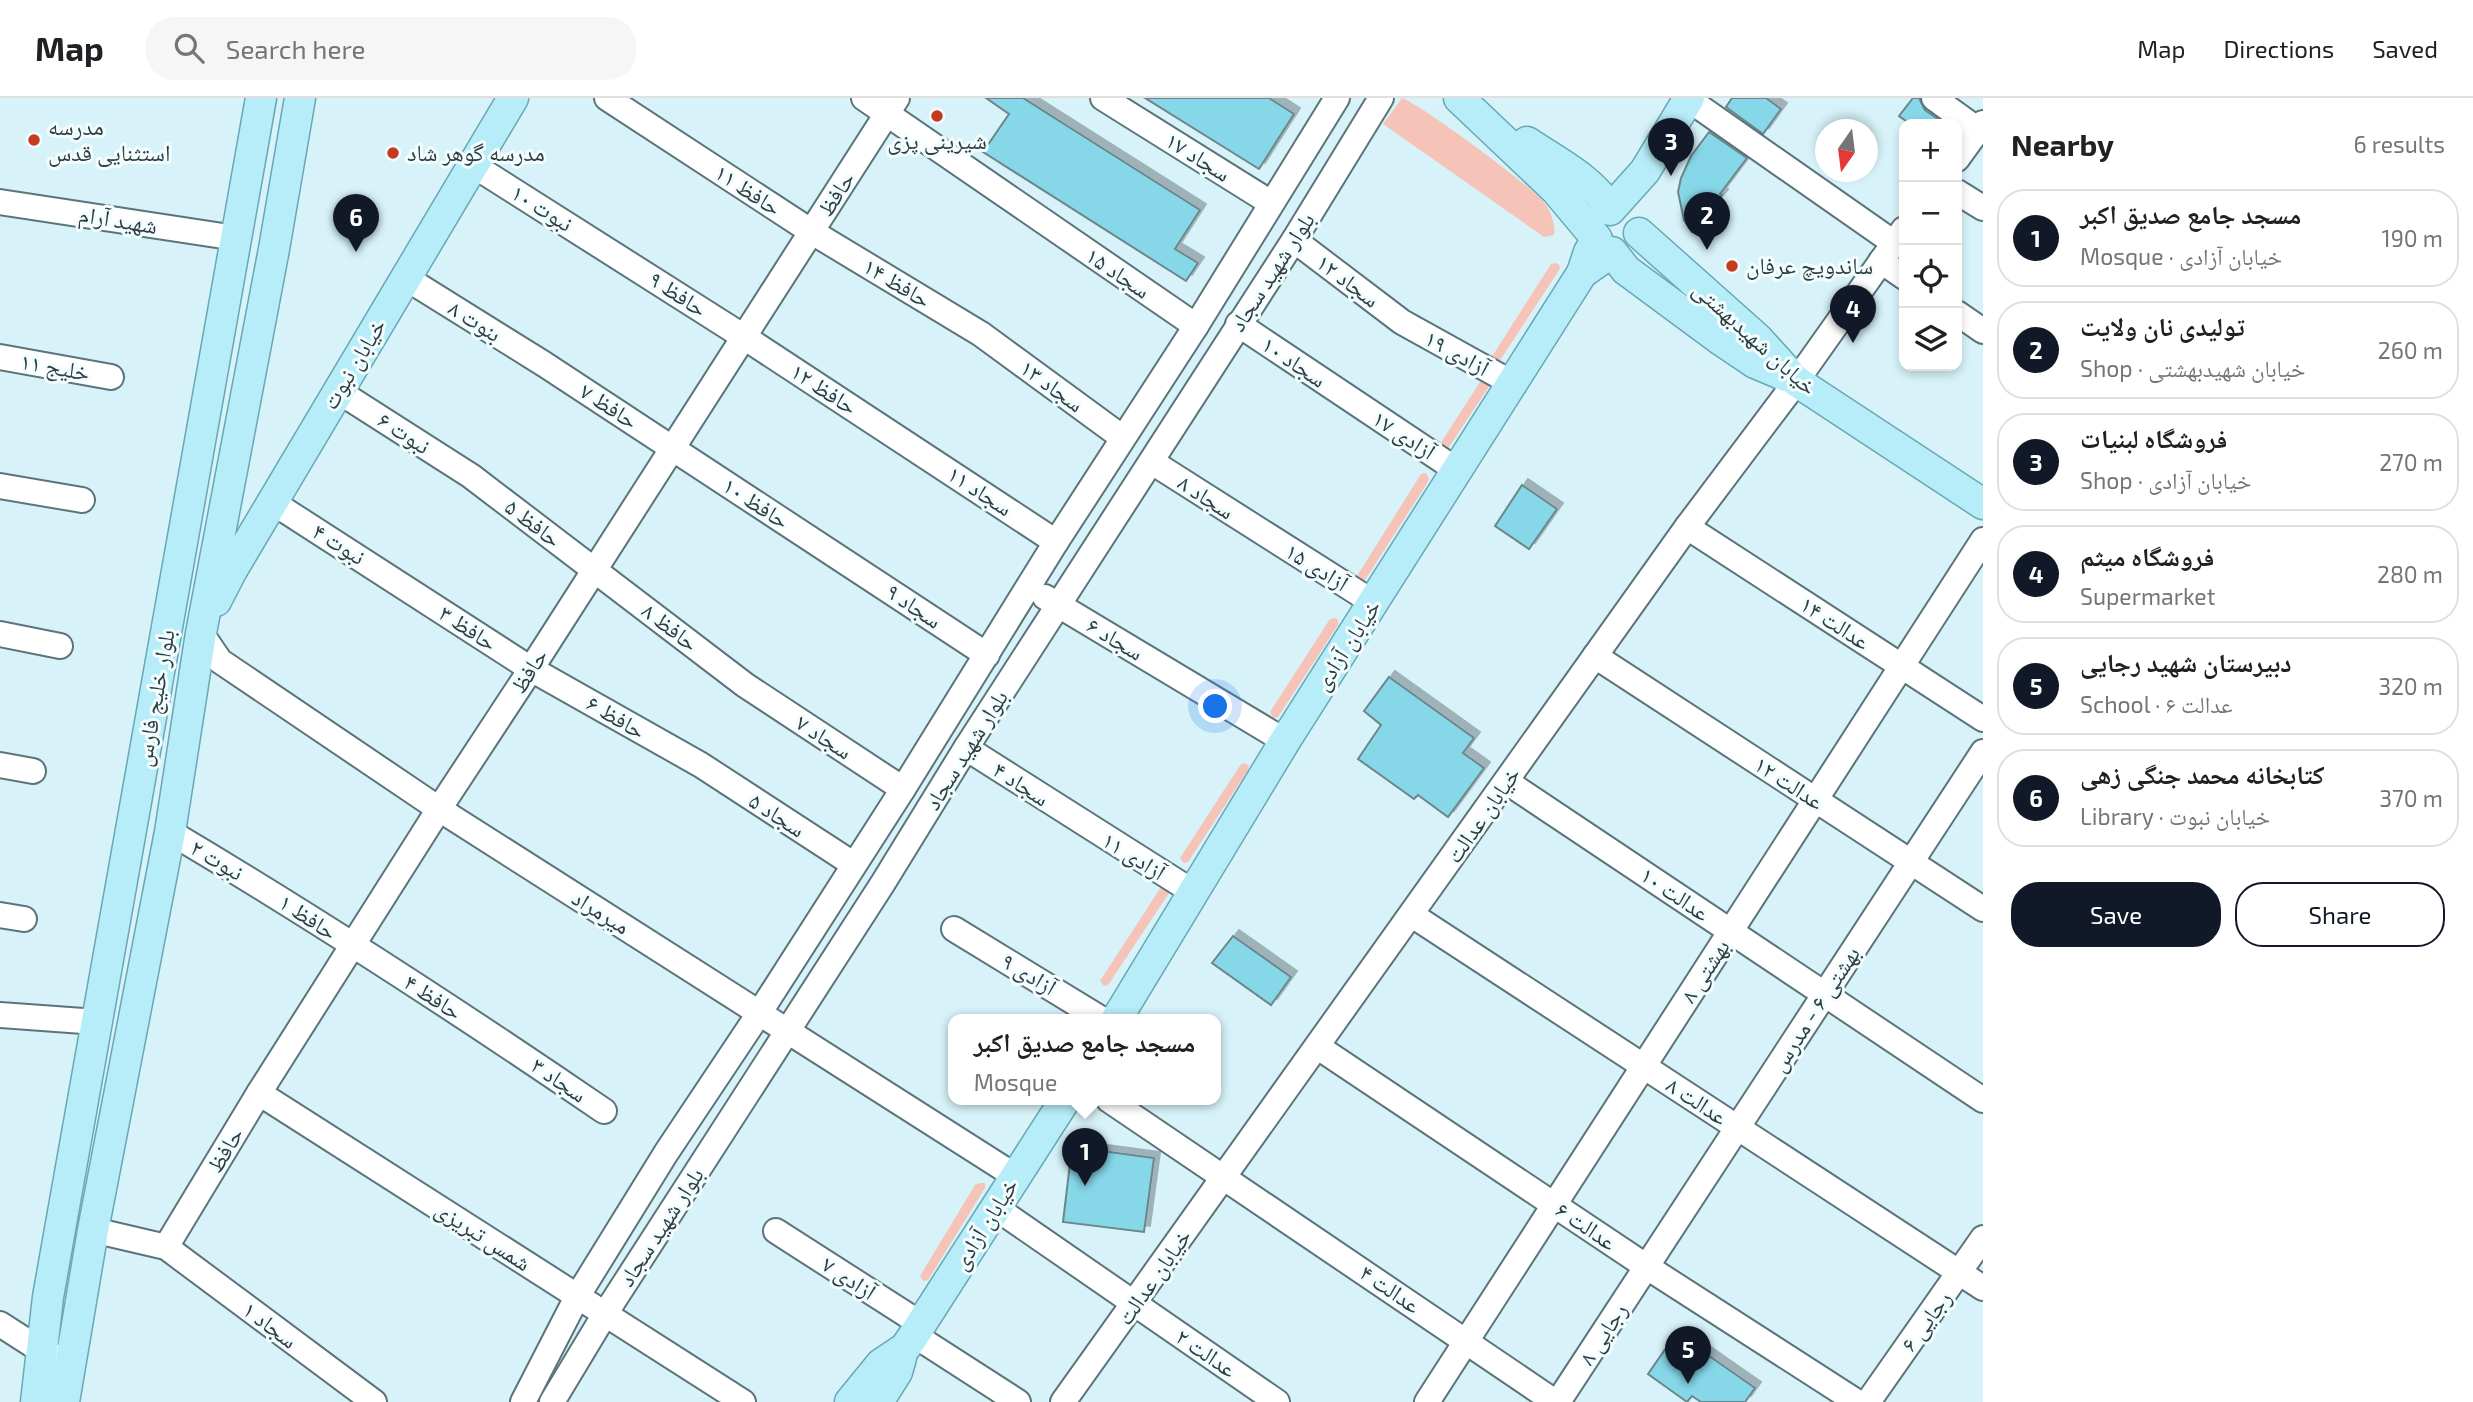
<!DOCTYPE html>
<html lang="en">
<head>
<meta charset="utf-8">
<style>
  body { margin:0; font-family:"Exo 2","Noto Naskh Arabic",sans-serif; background:#f6f6f6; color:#202124 }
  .controls { position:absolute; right:21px; top:21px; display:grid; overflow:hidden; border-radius:14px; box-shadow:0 4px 10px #0003 }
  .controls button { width:63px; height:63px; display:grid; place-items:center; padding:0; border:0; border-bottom:2px solid #e0e0e0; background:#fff; color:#202124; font:35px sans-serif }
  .compass { position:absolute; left:1815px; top:21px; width:63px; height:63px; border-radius:50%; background:#fff; box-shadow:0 4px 10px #0003; rotate:194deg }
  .you { position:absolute; left:1216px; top:609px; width:24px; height:24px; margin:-18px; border:5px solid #fff; border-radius:50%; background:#1a73e8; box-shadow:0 0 0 10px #1a73e833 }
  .badge { display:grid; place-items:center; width:46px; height:46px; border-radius:50%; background:#111827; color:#fff; font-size:23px; font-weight:700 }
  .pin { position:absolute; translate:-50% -58px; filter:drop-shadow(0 2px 4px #0008) }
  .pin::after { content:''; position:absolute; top:37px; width:24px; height:21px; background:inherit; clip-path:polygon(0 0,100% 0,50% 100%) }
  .popup { position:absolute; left:948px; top:916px; width:273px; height:91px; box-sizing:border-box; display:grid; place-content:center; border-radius:14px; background:#fff; filter:drop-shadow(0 2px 5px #0005); font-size:23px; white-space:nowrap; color:#757577 }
  .popup b { font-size:26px; color:#202124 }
  .popup::after { content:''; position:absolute; left:50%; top:100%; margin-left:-14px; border:14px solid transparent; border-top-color:#fff }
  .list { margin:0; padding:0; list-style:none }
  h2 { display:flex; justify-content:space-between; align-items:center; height:91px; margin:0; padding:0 28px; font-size:30px }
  h2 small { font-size:23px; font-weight:400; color:#757577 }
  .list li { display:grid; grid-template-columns:46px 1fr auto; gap:21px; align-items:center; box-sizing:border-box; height:98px; margin:0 14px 14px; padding:0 14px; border:2px solid #e0e0e0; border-radius:28px }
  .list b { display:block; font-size:26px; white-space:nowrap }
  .list p { margin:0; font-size:23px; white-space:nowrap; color:#757577 }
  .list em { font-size:23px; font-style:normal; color:#757577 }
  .actions { display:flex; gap:14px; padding:21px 28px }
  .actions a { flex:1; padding:16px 0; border:2px solid #111827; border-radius:28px; text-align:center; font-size:24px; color:#111827 }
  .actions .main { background:#111827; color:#fff }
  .icon { flex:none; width:38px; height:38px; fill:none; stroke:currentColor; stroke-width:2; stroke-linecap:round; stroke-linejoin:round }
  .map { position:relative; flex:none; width:1983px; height:1304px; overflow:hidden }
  header { display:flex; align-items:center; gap:42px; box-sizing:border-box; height:98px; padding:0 35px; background:#fff; border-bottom:2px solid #e0e0e0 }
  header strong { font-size:33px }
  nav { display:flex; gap:38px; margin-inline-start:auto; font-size:24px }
  .search { width:490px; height:63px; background:#f6f6f6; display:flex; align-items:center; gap:18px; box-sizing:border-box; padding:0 24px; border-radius:28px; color:#757577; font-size:26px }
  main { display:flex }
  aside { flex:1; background:#fff }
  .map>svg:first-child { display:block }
</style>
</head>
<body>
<header>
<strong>Map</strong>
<div class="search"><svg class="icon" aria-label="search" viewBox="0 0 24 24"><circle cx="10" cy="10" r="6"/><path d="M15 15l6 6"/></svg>Search here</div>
<nav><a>Map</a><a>Directions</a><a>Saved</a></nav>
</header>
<main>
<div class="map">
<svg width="1983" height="1304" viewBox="0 0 1983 1304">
  <defs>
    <filter id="shadow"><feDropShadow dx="6" dy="-6" stdDeviation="0" flood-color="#0004"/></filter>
  </defs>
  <rect width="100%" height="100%" fill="#d7f3f9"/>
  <g fill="#f5c3b7">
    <path d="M 1402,0 C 1418,5 1538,92 1546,107 C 1551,115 1556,128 1554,137 L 1544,139 L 1383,26 Z"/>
    <polygon points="1556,165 1560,168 1559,172 1499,264 1491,260 1551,166"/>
    <polygon points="1484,278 1492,284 1445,355 1438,349"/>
    <polygon points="1426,375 1429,381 1426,387 1365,482 1360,483 1357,478 1421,376"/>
    <polygon points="1335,520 1338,522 1338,527 1278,619 1273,620 1270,614 1330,521"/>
    <polygon points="1245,665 1249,668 1248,672 1188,764 1184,765 1180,760 1241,666"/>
    <polygon points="1166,788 1169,790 1169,795 1108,887 1104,888 1100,883 1161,789"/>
    <polygon points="980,1085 985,1085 985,1090 928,1182 923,1183 920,1178 975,1087"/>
  </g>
  <g fill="#86d7e8" stroke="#6c868b" stroke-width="2" filter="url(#shadow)">
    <polygon points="986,0 1023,0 1200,112 1175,151 1198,165 1186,183 983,54 1009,16"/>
    <polygon points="1145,0 1269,0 1294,16 1259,71"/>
    <polygon points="1732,0 1766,0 1781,11 1763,36 1726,9"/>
    <polygon points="1913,0 1919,0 1925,12 1945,26 1910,26 1899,18"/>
    <polygon points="1709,34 1747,60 1720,96 1722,97 1692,134 1684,122 1678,94 1681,80 1691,58"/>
    <polygon points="1522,387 1557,411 1529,451 1495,428"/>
    <polygon points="1389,579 1474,640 1463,655 1484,670 1448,719 1418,697 1414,701 1358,661 1381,627 1364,613"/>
    <polygon points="1233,838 1291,879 1271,907 1212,865"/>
    <polygon points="1072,1049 1154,1060 1144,1134 1063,1124"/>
    <polygon points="1673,1240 1701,1260 1705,1255 1755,1290 1745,1304 1701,1304 1692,1298 1687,1304 1648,1276"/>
  </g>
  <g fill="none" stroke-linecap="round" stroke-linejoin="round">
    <defs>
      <g id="minor">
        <polyline points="607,0 812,134 981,236 1123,340"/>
        <polyline points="864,0 1196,228"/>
        <polyline points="1103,0 1271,105"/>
        <polyline points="1934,0 1978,32"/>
        <polyline points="1688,1 1894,145"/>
        <polyline points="1957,61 1983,25"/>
        <polyline points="473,67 744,239 1056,444"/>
        <polyline points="1957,94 1983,110"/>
        <polyline points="0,104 236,140"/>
        <polyline points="1294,142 1402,224 1512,285"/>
        <polyline points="1881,163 1904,179"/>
        <polyline points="406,180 544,266 987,557"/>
        <polyline points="1957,215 1983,233"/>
        <polyline points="1238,226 1458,373"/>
        <polyline points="0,259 111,279"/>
        <polyline points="338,293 471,378 745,587 903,691"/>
        <polyline points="1152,364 1374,505"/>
        <polyline points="0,388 82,402"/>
        <polyline points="272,404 531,571 701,667 853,766"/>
        <polyline points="1687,429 1983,621"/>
        <polyline points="1045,499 1285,643"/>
        <polyline points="201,535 220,563 439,711 1015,1078"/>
        <polyline points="0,536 60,548"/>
        <polyline points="1595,558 1983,811"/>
        <polyline points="966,650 1193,794"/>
        <polyline points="0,667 33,673"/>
        <polyline points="1507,684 1983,1002"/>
        <path d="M 170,734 C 318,822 462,916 604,1013"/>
        <polyline points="0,817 24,821"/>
        <polyline points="1412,817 1983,1190"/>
        <polyline points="954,831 1103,922"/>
        <polyline points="0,917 97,924"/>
        <polyline points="1318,949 1647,1169 1857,1304"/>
        <polyline points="259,995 743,1304"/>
        <polyline points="1109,1002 1555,1304"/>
        <polyline points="996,1110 1277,1304"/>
        <polyline points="93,1132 166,1149 374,1304"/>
        <polyline points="776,1133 921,1226"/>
        <polyline points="166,1149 259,995 439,711 531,571 897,0"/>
        <polyline points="0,1226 42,1253 56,1259"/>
        <polyline points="914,1237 1018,1304"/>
        <polyline points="523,1304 577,1199 666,1055 760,914 903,691 1056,444 1196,228 1337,0"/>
        <polyline points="552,1304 605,1216 883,785 966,650 1294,142 1381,0"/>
        <polyline points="1063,1304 1687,429 1790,292 1904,131"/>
        <polyline points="1427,1304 1983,442"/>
        <polyline points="1558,1304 1983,654"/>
        <polyline points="1868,1304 1983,1140"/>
      </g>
      <g id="major">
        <path d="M 1527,44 C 1555,63 1594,82 1610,112 L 1645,73 L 1689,0"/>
        <polyline points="1639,135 1758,241 1796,283 1983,406"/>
        <polyline points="1582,175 1612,154 1626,172 1718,240 1755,265 1786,278"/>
        <polyline points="216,503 232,472 513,0"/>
        <polyline points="1116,922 1285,643 1582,175 1589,154 1597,141 1556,92 1459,0"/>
        <polyline points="36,1304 48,1199 261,0"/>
        <polyline points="64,1304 93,1132 170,734 201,535 274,151 300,0"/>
        <polyline points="850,1304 881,1266 905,1250 914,1237 1065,1002"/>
        <polyline points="878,1304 897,1274 901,1260"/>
      </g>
    </defs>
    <use href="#minor" stroke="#5b747a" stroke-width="28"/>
    <use href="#major" stroke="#68a7b5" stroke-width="33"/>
    <use href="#minor" stroke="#fff" stroke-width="24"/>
    <use href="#major" stroke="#b6edf8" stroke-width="30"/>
  </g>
  <g fill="#c63b1e" stroke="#f1fdff" stroke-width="2.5">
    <circle cx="937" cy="18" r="7"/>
    <circle cx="34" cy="42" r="7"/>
    <circle cx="393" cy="55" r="7"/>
    <circle cx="1732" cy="168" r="7"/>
  </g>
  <g text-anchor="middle" stroke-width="6" stroke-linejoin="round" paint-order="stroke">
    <g font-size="23" fill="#313c3f" stroke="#f1fdff" text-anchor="start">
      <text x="48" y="37">مدرسه<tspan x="48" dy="26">استثنایی قدس</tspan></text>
      <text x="937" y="51" text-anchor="middle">شیرینی پزی</text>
      <text x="407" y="63">مدرسه گوهر شاد</text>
      <text x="1746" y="176">ساندویچ عرفان</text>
    </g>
    <g font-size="23" fill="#313c3f" stroke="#f1fdff">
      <text transform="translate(1198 59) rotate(32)" y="8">سجاد ۱۷</text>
      <text transform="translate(748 92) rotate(33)" y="8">حافظ ۱۱</text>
      <text transform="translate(836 96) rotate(-57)" y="8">حافظ</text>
      <text transform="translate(542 110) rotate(32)" y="8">نبوت ۱۰</text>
      <text transform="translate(118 122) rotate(9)" y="8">شهید آرام</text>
      <text transform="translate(1272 174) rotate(-57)" y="8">بلوار شهید سجاد</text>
      <text transform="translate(1118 175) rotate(34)" y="8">سجاد ۱۵</text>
      <text transform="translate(1348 183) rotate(37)" y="8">سجاد ۱۲</text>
      <text transform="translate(897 185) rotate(31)" y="8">حافظ ۱۴</text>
      <text transform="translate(678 196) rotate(33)" y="8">حافظ ۹</text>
      <text transform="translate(475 223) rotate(32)" y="8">بنوت ۸</text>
      <text transform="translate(1755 240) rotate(42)" y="8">خیابان شهیدبهشتی</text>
      <text transform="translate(1457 255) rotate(29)" y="8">آزادی ۱۹</text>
      <text transform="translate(1294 264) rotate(34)" y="8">سجاد ۱۰</text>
      <text transform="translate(354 266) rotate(-59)" y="8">خیابان نبوت</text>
      <text transform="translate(55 269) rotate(10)" y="8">خلیج ۱۱</text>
      <text transform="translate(1052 288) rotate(36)" y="8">سجاد ۱۳</text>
      <text transform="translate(824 291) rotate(33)" y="8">حافظ ۱۲</text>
      <text transform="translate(609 308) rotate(33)" y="8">حافظ ۷</text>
      <text transform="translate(404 335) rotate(33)" y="8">نبوت ۶</text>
      <text transform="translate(1404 337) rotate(33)" y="8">آزادی ۱۷</text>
      <text transform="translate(980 393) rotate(33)" y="8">سجاد ۱۱</text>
      <text transform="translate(1206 399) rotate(33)" y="8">سجاد ۸</text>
      <text transform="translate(756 405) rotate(33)" y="8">حافظ ۱۰</text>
      <text transform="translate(533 425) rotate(37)" y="8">حافظ ۵</text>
      <text transform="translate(339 446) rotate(32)" y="8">نبوت ۴</text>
      <text transform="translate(1317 469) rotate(32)" y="8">آزادی ۱۵</text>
      <text transform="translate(914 508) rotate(34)" y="8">سجاد ۹</text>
      <text transform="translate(1835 525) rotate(33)" y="8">عدالت ۱۴</text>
      <text transform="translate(670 529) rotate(37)" y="8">حافظ ۸</text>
      <text transform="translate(468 530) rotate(33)" y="8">حافظ ۳</text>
      <text transform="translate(1115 541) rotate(31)" y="8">سجاد ۶</text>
      <text transform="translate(1347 547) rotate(-57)" y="8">خیابان آزادی</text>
      <text transform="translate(529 573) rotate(-57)" y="8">حافظ</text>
      <text transform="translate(155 600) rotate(-80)" y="8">بلوار خلیج فارس</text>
      <text transform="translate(616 619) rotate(30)" y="8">حافظ ۶</text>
      <text transform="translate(824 639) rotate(33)" y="8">سجاد ۷</text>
      <text transform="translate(966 652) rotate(-58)" y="8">بلوار شهید سجاد</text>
      <text transform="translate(1789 685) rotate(33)" y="8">عدالت ۱۲</text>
      <text transform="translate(1021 686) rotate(33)" y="8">سجاد ۴</text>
      <text transform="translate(777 717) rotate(33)" y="8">سجاد ۵</text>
      <text transform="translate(1483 717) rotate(-55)" y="8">خیابان عدالت</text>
      <text transform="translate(1134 758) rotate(32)" y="8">آزادی ۱۱</text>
      <text transform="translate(217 762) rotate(31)" y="8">نبوت ۲</text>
      <text transform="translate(1675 796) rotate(34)" y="8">عدالت ۱۰</text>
      <text transform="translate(601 814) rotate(32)" y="8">میرمراد</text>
      <text transform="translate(308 819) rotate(33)" y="8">حافظ ۱</text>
      <text transform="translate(1705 873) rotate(-57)" y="8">بهشتی ۸</text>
      <text transform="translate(1029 876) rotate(31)" y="8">آزادی ۹</text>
      <text transform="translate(433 899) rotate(33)" y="8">حافظ ۴</text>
      <text transform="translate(1815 911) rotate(-57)" y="8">بهشتی ۶ - مدرس</text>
      <text transform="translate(559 982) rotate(34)" y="8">سجاد ۳</text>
      <text transform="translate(1697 1003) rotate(33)" y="8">عدالت ۸</text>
      <text transform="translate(225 1052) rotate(-59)" y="8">حافظ</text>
      <text transform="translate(985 1126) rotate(-58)" y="8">خیابان آزادی</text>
      <text transform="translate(1586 1128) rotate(34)" y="8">عدالت ۶</text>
      <text transform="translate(661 1129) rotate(-57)" y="8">بلوار شهید سجاد</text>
      <text transform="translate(483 1138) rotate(33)" y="8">شمس تبریزی</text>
      <text transform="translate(1154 1179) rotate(-55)" y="8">خیابان عدالت</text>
      <text transform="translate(849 1180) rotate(33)" y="8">آزادی ۷</text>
      <text transform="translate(1390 1191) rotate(34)" y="8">عدالت ۴</text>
      <text transform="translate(1926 1223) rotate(-54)" y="8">رجایی ۶</text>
      <text transform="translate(270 1227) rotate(37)" y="8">سجاد ۱</text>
      <text transform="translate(1603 1236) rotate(-57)" y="8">رجایی ۸</text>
      <text transform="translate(1206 1255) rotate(34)" y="8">عدالت ۲</text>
    </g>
  </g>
</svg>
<div class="controls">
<button>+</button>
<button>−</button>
<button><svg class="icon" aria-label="locate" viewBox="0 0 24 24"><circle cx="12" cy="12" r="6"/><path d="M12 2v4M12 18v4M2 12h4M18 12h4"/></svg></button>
<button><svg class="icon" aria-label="layers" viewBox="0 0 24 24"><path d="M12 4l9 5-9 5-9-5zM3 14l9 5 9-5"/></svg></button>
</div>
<svg class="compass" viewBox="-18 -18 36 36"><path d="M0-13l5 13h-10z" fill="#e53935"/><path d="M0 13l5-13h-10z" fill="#757577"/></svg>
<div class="you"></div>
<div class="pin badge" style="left:1085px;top:1088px">1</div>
<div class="popup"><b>مسجد جامع صدیق اکبر</b>Mosque</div>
<div class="pin badge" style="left:1707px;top:152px">2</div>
<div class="pin badge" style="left:1671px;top:78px">3</div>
<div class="pin badge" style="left:1853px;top:245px">4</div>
<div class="pin badge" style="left:1688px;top:1286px">5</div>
<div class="pin badge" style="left:356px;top:154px">6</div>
</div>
<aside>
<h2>Nearby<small>6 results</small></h2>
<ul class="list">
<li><span class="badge">1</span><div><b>مسجد جامع صدیق اکبر</b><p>Mosque · خیابان آزادی</p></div><em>190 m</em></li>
<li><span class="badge">2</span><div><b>تولیدی نان ولایت</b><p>Shop · خیابان شهیدبهشتی</p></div><em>260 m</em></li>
<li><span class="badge">3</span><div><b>فروشگاه لبنیات</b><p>Shop · خیابان آزادی</p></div><em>270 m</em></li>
<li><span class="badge">4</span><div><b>فروشگاه میثم</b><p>Supermarket</p></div><em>280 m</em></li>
<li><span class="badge">5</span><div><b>دبیرستان شهید رجایی</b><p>School · عدالت ۶</p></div><em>320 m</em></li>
<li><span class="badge">6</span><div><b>کتابخانه محمد جنگی زهی</b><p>Library · خیابان نبوت</p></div><em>370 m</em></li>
</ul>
<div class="actions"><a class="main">Save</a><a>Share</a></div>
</aside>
</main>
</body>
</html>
